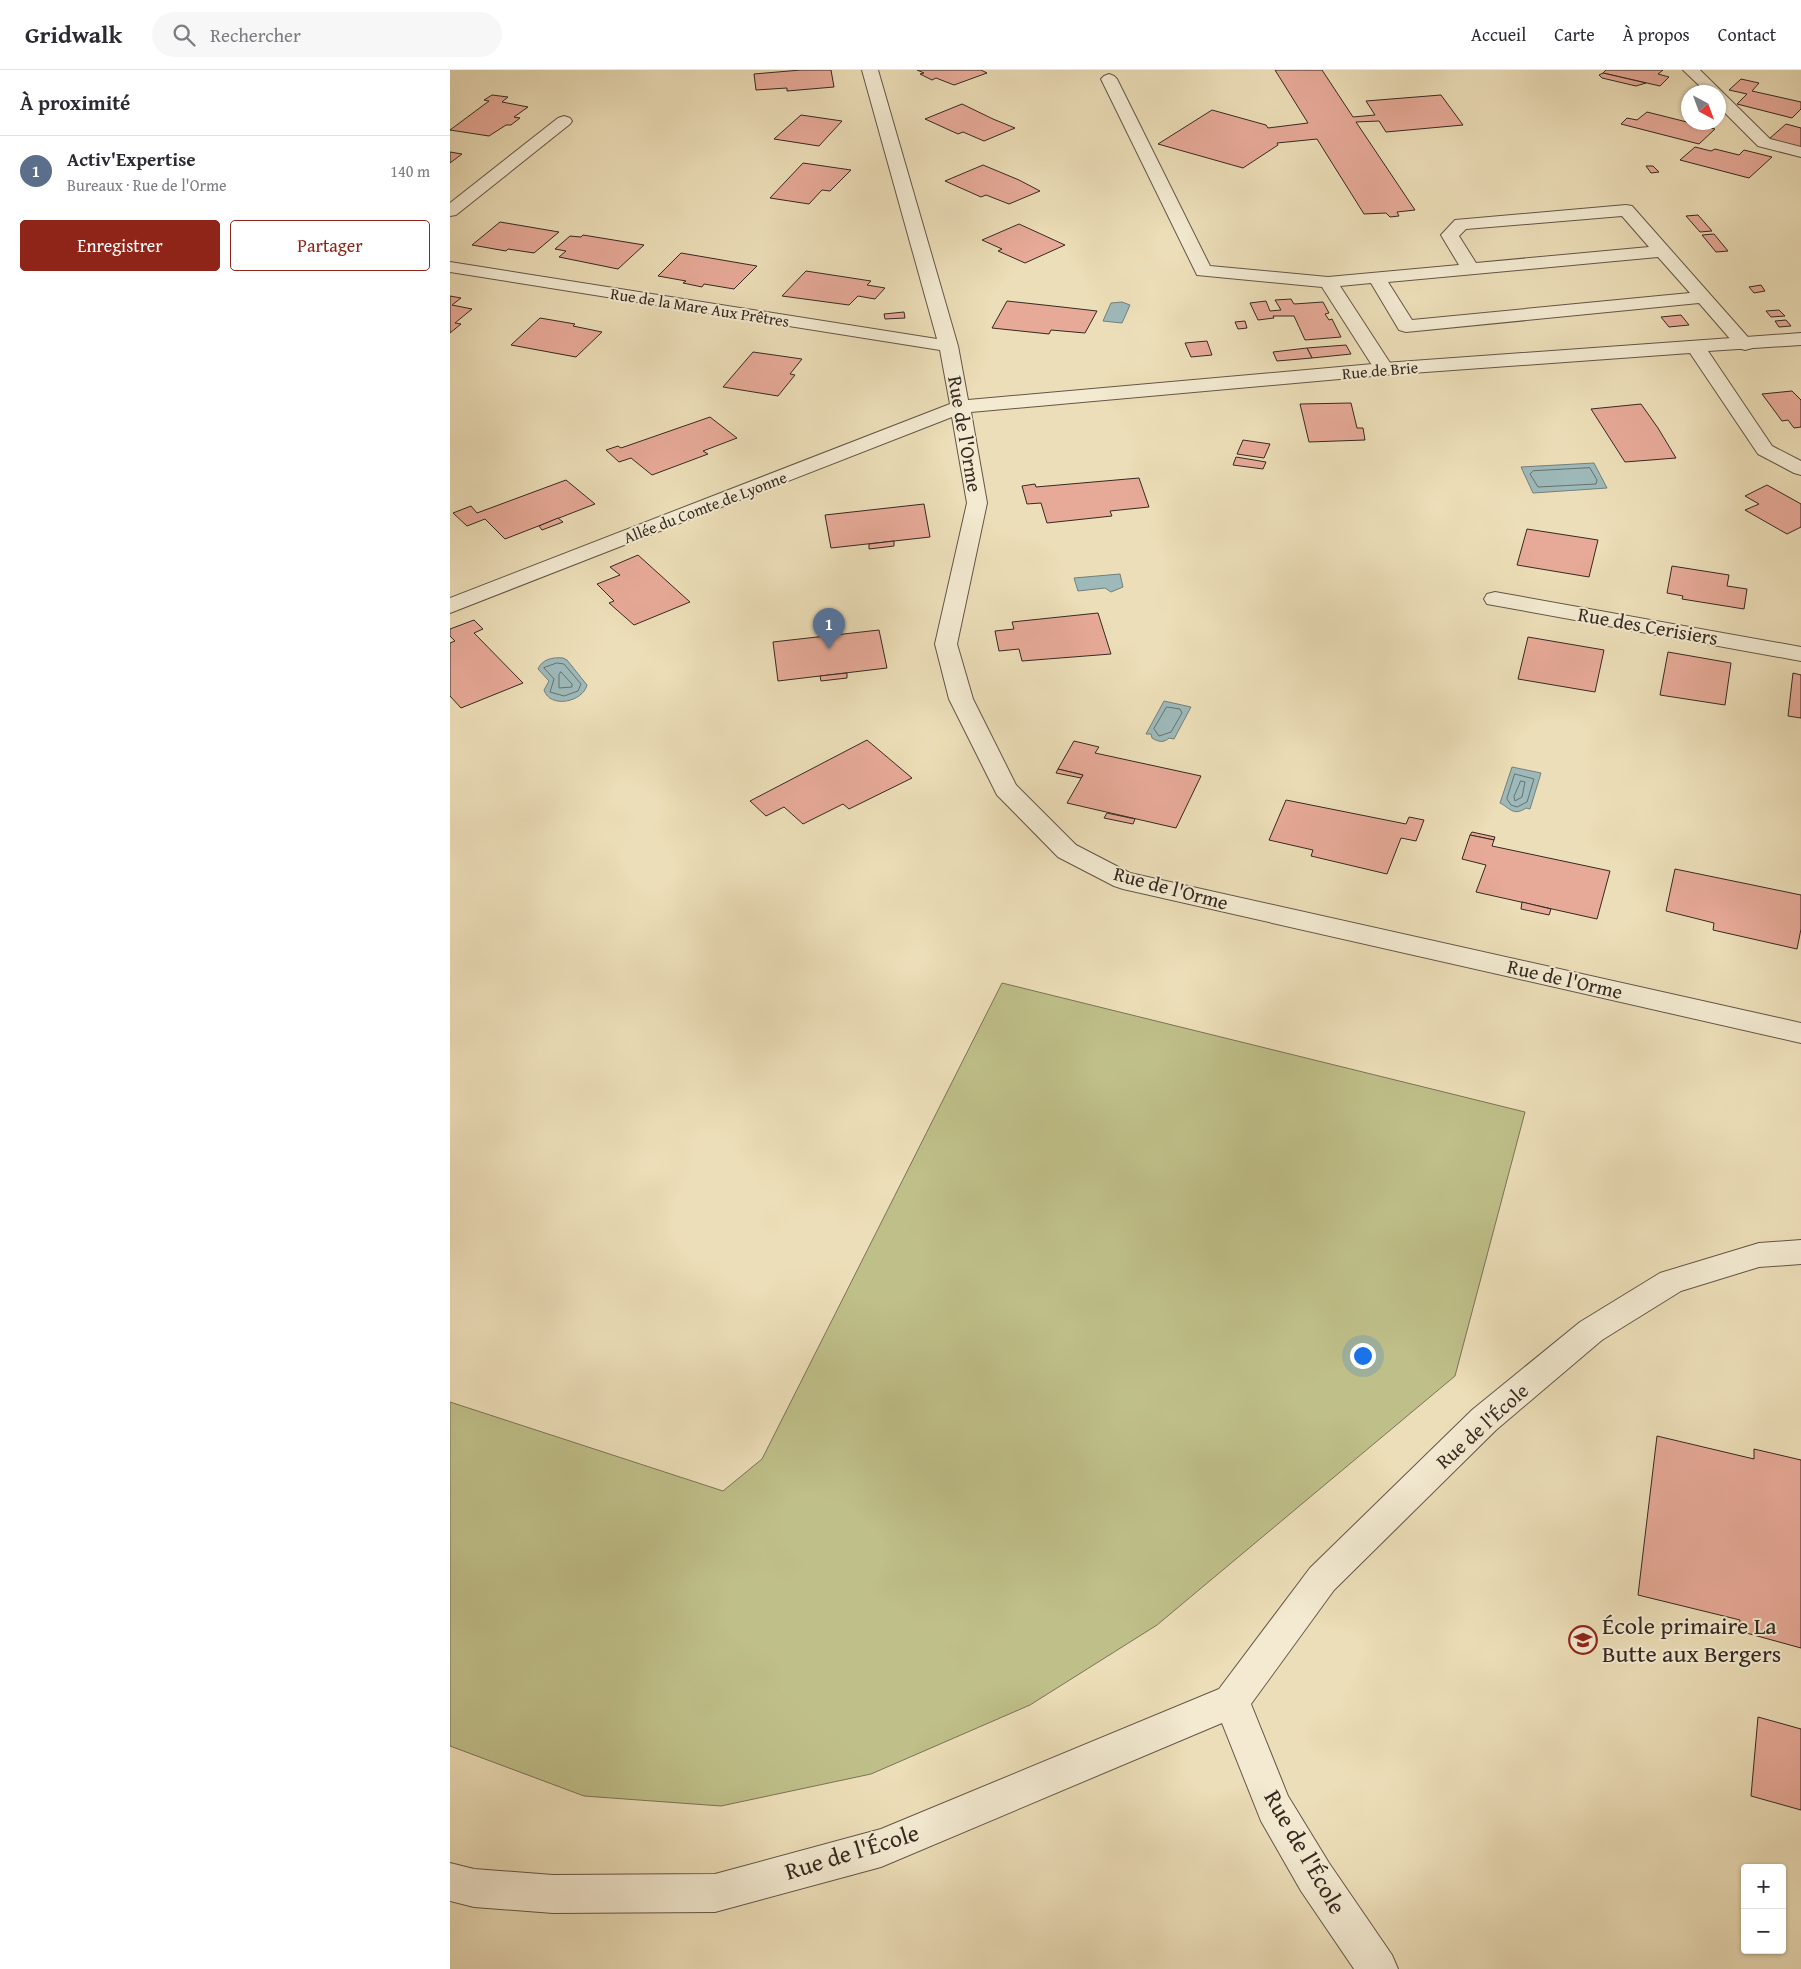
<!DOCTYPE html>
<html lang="fr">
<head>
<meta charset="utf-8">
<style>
  body { margin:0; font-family:"Gentium Book Plus",serif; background:#f7f7f7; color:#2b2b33 }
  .controls { position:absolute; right:15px; bottom:15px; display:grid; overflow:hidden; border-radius:5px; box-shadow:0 1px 4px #0004 }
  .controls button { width:45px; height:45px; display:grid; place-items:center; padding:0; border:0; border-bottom:1px solid #e1e1e2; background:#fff; color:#2b2b33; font:25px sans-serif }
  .compass { position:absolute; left:1231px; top:15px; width:45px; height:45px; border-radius:50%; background:#fff; box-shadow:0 1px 4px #0004; rotate:139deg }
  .you { position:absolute; left:912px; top:1285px; width:18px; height:18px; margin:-12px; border:4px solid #fff; border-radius:50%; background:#1a73e8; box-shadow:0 0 0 8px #1a73e833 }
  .badge { display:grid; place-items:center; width:32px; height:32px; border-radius:50%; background:#8f2418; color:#fff; font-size:16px; font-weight:700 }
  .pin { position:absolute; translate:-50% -41px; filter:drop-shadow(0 1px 2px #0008) }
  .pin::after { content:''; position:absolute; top:26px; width:18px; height:15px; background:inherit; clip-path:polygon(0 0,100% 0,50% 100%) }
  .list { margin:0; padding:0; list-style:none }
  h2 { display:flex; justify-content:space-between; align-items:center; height:65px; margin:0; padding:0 20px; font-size:21px }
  h2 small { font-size:16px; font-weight:400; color:#7c7c81 }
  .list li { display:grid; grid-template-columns:32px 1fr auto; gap:15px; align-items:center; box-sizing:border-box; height:70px; padding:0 20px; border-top:1px solid #e1e1e2 }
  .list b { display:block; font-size:19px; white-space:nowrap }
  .list p { margin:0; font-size:16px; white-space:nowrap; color:#7c7c81 }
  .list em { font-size:16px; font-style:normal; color:#7c7c81 }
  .actions { display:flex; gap:10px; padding:15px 20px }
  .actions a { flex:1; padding:11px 0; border:1px solid #8f2418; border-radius:5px; text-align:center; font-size:18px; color:#8f2418 }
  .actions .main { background:#8f2418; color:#fff }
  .icon { flex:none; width:28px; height:28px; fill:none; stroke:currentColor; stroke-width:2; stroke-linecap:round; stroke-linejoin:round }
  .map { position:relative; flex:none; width:1351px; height:1899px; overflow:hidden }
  header { display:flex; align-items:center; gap:30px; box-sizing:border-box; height:70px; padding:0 25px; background:#fff; border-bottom:1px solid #e1e1e2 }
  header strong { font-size:24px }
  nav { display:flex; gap:28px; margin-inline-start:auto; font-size:18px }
  .search { width:350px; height:45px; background:#f7f7f7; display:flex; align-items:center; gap:12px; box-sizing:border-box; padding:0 18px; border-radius:28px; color:#7c7c81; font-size:19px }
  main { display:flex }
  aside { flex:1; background:#fff }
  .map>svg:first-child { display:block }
</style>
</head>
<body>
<header>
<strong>Gridwalk</strong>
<div class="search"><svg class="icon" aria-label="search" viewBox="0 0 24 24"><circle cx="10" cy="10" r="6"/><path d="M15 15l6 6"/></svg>Rechercher</div>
<nav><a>Accueil</a><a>Carte</a><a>À propos</a><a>Contact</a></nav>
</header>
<main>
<aside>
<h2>À proximité<small></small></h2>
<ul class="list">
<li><span class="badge" style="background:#5c6f8a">1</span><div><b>Activ'Expertise</b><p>Bureaux · Rue de l'Orme</p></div><em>140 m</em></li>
</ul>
<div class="actions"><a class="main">Enregistrer</a><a>Partager</a></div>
</aside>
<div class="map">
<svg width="1351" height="1899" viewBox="0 0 1351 1899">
  <rect width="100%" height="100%" fill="#ecdeb8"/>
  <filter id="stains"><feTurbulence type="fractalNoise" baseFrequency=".004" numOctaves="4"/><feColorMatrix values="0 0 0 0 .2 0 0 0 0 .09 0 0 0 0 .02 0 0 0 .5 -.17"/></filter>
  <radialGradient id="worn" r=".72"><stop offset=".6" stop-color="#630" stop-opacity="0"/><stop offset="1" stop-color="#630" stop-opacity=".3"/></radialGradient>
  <polygon fill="#bfbf89" stroke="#7a7455" points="552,913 1075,1042 1005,1306 707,1555 580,1635 421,1704 271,1736 134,1726 0,1676 0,1332 273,1421 312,1389"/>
  <g fill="#9db9b9" stroke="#737f7c">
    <polygon points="672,232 680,235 672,253 653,251 661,233"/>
    <polygon points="1144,393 1157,418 1083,423 1071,397"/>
    <polygon points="670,504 673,517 661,522 655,518 628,521 624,508"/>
    <path d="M 113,588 L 117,590 L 137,615 C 133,632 100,639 94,620 L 99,611 L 88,599 C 92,589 103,587 113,588 Z"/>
    <path d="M 714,631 L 741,637 L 724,669 L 719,668 C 714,673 708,672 702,668 L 701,664 L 696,664 Z"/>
    <path d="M 1062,697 L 1091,703 L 1080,739 L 1076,738 C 1063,747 1059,737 1050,733 Z"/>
  </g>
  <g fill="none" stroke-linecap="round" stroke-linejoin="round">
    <g stroke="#69716d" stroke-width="1">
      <polygon points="1140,398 1147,410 1146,414 1088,417 1080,404 1083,401"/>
      <polygon points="107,593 114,594 131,614 128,621 114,626 100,622 104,609 94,598"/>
      <polygon points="111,602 122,614 122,617 109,618 109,605"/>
      <polygon points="717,637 730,639 732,643 721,662 709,666 704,659"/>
      <polygon points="1065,704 1084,709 1077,732 1067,737 1061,735 1057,729"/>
      <polygon points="1071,711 1075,712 1072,727 1065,731 1064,727"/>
    </g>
  </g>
  <g fill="#e7aa98" stroke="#352921">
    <polygon points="351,0 381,0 384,17 337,21 337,18 306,20 304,4"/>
    <polygon points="467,0 531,0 537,3 504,15 486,8 482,10 470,4 474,3"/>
    <polygon points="825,0 872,0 903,47 925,45 916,31 991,25 1013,55 936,62 929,51 906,52 965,140 947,142 949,146 940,147 936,143 914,144 867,69 827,73 828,75 793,98 708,74 762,40 816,55 818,58 858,53"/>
    <polygon points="1156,0 1213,0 1208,4 1219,7 1210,16 1153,3"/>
    <polygon points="1153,3 1196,13 1186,16 1152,8 1149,5"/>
    <polygon points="1291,9 1309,13 1302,21 1351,32 1351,39 1342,48 1287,34 1297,24 1279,20"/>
    <polygon points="42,25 58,27 52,32 78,37 64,47 70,48 61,55 56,55 39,66 0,60 39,31 34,30"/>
    <polygon points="512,34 543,49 565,58 534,71 513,62 508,64 475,49"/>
    <polygon points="1197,42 1265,59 1249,74 1171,54 1177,48 1187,50"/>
    <polygon points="351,45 392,51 369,76 324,69"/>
    <polygon points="1336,54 1351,58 1351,77 1319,69"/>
    <polygon points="1245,77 1261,81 1265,79 1289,85 1294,80 1322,87 1299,108 1230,90"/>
    <polygon points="0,82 12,84 0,93"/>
    <polygon points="353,93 401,100 380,121 372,120 359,134 320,128"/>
    <polygon points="533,95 569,110 590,121 559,134 536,125 531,127 495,111"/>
    <polygon points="1196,96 1203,96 1209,102 1201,103"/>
    <polygon points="1248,145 1262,161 1250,162 1236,146"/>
    <polygon points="50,152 109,162 84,183 58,179 56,181 22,175"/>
    <polygon points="569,154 615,175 575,193 548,181 552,179 532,170"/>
    <polygon points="1264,164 1278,181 1266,182 1252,165"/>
    <polygon points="133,165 194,175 168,199 109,187 116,181 105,179 120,166 131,167"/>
    <polygon points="231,183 307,196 284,219 254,214 252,217 233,213 236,211 208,206"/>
    <polygon points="356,201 421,211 417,215 435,218 425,229 408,226 399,235 332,226"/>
    <polygon points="1311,215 1315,221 1304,223 1299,217"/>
    <polygon points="0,226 11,228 2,235 22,239 5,253 11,254 0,263"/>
    <polygon points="841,229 844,234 873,232 879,243 875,244 879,250 882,249 891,267 855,270 844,246 823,246 824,248 808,250 800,233 816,231 820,241 831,240 825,230"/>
    <polygon points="557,231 612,237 647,241 635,263 601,260 599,264 542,258"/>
    <polygon points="1329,240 1335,246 1321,247 1316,241"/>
    <polygon points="454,242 455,248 435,249 434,244"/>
    <polygon points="1231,245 1239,255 1219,257 1211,247"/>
    <polygon points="90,248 125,254 123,256 152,262 126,287 61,275"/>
    <polygon points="1336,250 1341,256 1329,257 1325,251"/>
    <polygon points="795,251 797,258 788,259 785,252"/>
    <polygon points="757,271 762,285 741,287 735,273"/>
    <polygon points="896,275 901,284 862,288 857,278"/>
    <polygon points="857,278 862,288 827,291 823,282"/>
    <polygon points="303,282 352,289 340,304 345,305 328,326 273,317"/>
    <polygon points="1342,321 1351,330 1351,357 1344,358 1338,350 1332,351 1312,324"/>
    <polygon points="901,333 907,358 913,358 915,370 859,372 850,334"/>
    <polygon points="1191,334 1208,358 1226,388 1175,392 1141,339"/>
    <polygon points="260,347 287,368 253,381 258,384 202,405 181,388 169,392 156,380 168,376 171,378"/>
    <polygon points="793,370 820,374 814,388 787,384"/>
    <polygon points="786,387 816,392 813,399 783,395"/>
    <polygon points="689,408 699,437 660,441 662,446 597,453 591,433 577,434 572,416 585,414 586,417"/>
    <polygon points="116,410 145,434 55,469 35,449 17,456 3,443 21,436 27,443"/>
    <polygon points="1317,415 1351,434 1351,457 1337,464 1295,440 1309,434 1295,426"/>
    <polygon points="474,434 480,467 381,478 375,445"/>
    <polygon points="108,448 113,452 92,460 89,456"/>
    <polygon points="1077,459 1148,470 1139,507 1067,495"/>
    <polygon points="444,471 444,476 419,479 419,474"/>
    <polygon points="188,485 240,532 184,555 159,533 164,531 147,514 170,505 160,497"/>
    <polygon points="1222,496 1279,505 1277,516 1297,519 1294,539 1232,529 1233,526 1217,523"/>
    <polygon points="648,543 661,584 572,591 569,579 549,581 545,561 564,559 562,552"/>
    <polygon points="24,550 33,559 24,563 73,613 11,638 0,626 0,573 5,571 0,566 0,559"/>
    <polygon points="429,560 437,598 328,611 323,572"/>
    <polygon points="1078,567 1154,580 1145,622 1068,609"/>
    <polygon points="1218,582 1281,593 1275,635 1210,625"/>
    <polygon points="397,603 397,608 371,611 370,606"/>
    <polygon points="1343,603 1351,605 1351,648 1338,646"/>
    <polygon points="417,670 462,708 399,739 393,734 353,754 334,737 316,746 300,731"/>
    <polygon points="624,671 649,677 645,683 751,706 726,758 617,733 633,705 608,699"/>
    <polygon points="608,699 633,705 631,708 606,703"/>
    <polygon points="836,730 956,754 959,747 974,750 966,771 951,768 937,804 861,786 863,780 819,770"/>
    <polygon points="657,743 685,749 683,754 654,748"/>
    <polygon points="1022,762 1045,767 1044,770 1020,765"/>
    <polygon points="1020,765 1044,770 1042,776 1160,801 1147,849 1026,822 1036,795 1012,789"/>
    <polygon points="1225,799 1351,825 1351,859 1347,879 1263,860 1264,853 1216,841"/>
    <polygon points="1072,832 1101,839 1099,845 1071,839"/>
    <polygon points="1207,1366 1304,1389 1304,1379 1351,1390 1351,1578 1289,1561 1290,1550 1188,1525"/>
    <polygon points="1308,1647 1351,1659 1351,1740 1301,1726"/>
  </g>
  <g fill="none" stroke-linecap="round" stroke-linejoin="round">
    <defs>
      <path id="lane" d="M 659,4 L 664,6 L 667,9 L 760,196 L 878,207 L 1009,195 L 991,165 L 1005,150 L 1176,135 L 1182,136 L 1304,274 L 1302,278 L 1295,280 L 1288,278 L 1249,233 L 956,262 L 949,260 L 921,213 L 890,216 L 944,299 L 941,303 L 934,305 L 927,303 L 872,217 L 747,205 L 651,9 L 654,6 ZM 1172,146 L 1199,177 L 1026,193 L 1009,166 L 1016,159 ZM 1208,187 L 1240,223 L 962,250 L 938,212 Z"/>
      <g id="street">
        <polygon points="412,0 428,0 508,276 518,330 934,293 1351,263 1351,275 1258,281 1322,376 1351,391 1351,405 1344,403 1308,384 1240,283 934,305 521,342 537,433 507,574 523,629 566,715 626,775 680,803 1351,953 1351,973 673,819 664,816 608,787 547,725 499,629 485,574 517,433 502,347 0,543 0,528 500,334 490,280 0,202 0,192 487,269"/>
        <polygon points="1233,0 1250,0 1320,69 1351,77 1351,87 1308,76 1268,36 1268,22 1256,22"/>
        <polygon points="114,46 120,48 122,51 120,54 6,145 0,146 0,133 108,48"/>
        <polygon points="1045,522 1351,577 1351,591 1037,534 1034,529 1037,524"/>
        <polygon points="1351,1170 1351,1194 1309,1197 1231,1221 1152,1270 1046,1360 884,1520 801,1634 838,1726 879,1793 942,1885 948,1899 904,1899 851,1821 811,1751 772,1653 431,1797 265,1842 103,1843 24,1837 0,1831 0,1793 24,1799 103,1805 265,1804 431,1759 769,1619 860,1498 1022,1340 1130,1252 1210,1203 1309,1173"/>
      </g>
    </defs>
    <use href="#lane" stroke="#635647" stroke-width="2"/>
    <use href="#street" stroke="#635647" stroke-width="2"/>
    <use href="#lane" fill="#f3ead1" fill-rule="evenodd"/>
    <use href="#street" fill="#f3ead1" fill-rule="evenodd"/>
  </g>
  <defs>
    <symbol id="school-ring" viewBox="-11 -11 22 22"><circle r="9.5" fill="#f3ead1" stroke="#8f2418" stroke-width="1.5"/><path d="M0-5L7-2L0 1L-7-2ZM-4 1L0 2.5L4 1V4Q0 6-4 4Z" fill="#8f2418"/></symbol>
  </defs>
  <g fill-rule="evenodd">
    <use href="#school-ring" x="1117" y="1554" width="32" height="32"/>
  </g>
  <g text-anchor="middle" stroke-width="4" stroke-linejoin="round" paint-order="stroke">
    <g font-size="16" fill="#352921" stroke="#f3ead1">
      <text transform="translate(250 237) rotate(9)" y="6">Rue de la Mare Aux Prêtres</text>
      <text transform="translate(930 300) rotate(-5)" y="6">Rue de Brie</text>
      <text transform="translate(255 437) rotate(-21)" y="6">Allée du Comte de Lyonne</text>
    </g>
    <g font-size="20" fill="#352921" stroke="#f3ead1">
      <text transform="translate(515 364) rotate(80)" y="7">Rue de l'Orme</text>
      <text transform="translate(1198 556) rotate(10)" y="7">Rue des Cerisiers</text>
      <text transform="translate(721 818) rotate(15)" y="7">Rue de l'Orme</text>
      <text transform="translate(1115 909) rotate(13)" y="7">Rue de l'Orme</text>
      <text transform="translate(1032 1356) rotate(-42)" y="7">Rue de l'École</text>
    </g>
    <g font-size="24" fill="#352921" stroke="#f3ead1" text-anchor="start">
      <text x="1152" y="1564">École primaire La<tspan x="1152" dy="28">Butte aux Bergers</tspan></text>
    </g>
    <g font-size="24" fill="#352921" stroke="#f3ead1">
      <text transform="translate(402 1782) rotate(-17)" y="8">Rue de l'École</text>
      <text transform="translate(855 1782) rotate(60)" y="8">Rue de l'École</text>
    </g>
  </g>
  <rect width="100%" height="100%" filter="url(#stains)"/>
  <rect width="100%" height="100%" fill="url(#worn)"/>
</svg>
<div class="controls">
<button>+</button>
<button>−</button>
</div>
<svg class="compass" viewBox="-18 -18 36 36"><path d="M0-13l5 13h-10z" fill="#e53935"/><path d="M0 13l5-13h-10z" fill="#7c7c81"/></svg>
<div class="you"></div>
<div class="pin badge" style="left:379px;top:579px;background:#5c6f8a">1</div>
</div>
</main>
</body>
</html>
